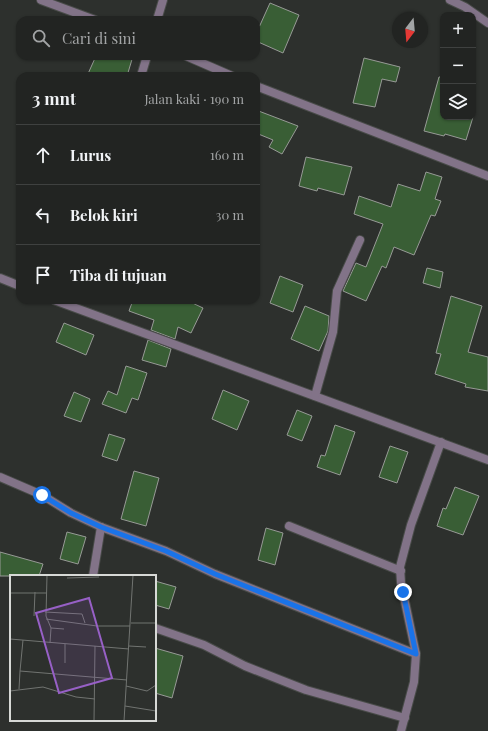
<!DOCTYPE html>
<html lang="id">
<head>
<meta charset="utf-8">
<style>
  body { margin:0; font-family:"Playfair Display",serif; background:#2a2c2a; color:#f1f3f6 }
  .controls { position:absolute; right:12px; top:12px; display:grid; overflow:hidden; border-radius:8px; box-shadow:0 1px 3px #0004 }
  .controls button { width:36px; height:36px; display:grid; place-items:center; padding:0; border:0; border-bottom:1px solid #3f4140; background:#222422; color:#f1f3f6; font:20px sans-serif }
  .compass { position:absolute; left:392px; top:12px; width:36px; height:36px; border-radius:50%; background:#222422; box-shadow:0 1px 3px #0004; rotate:196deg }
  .stop { position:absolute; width:12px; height:12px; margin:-9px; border:3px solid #1a73e8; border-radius:50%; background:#fff }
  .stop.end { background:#1a73e8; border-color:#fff; box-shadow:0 1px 4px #0008 }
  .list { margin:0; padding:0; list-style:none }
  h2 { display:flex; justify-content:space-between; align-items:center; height:52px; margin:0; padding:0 16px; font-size:17px }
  h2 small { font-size:13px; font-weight:400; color:#a2a4a5 }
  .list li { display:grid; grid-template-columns:26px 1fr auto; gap:12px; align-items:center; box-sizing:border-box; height:60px; padding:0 16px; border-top:1px solid #3f4140 }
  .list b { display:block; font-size:15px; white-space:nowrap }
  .list em { font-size:13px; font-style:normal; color:#a2a4a5 }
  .icon { flex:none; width:22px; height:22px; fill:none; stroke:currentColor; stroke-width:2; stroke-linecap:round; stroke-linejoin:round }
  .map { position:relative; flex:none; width:488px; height:731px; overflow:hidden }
  .search { position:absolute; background:#222422; box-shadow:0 1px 3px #0004; left:16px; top:16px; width:244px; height:44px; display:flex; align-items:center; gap:10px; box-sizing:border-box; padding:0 14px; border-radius:12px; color:#a2a4a5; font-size:15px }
  .panel { position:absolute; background:#222422; box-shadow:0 1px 3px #0004; left:16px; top:72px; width:244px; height:232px; border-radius:12px }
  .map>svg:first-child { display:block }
</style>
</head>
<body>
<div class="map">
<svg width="488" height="731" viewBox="0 0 488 731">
  <rect width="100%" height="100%" fill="#2d302d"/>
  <g fill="#395e35" stroke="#979a96">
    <polygon points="270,3 299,15 283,53 256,41 256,34"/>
    <polygon points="96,56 133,56 127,76 87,76"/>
    <polygon points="364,58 400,67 396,82 382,79 375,107 353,103"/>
    <polygon points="439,77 443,77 443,117 473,117 466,140 445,134 444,136 424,131"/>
    <polygon points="256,110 298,126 282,154 269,147 273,140 256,133"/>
    <polygon points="306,157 352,167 344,195 318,188 317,191 299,186"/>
    <polygon points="426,172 442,177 435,199 441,201 435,216 431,215 414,255 394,247 386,268 382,266 366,301 343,291 356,263 366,267 383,224 354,214 359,196 391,207 398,184 420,191"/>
    <polygon points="427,268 443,272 440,288 423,283"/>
    <polygon points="280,276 303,285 293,312 270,303"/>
    <polygon points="451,296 482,306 468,352 488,357 488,391 465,387 466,384 435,374 441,354 436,353"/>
    <polygon points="133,300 186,300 203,308 191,333 178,327 175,339 151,330 154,320 129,311"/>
    <polygon points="305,306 329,316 328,331 319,351 291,339"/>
    <polygon points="64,323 94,335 86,355 56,342"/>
    <polygon points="148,340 171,349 166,367 142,360"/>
    <polygon points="126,366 147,373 138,400 132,398 126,413 102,404 108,391 117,395"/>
    <polygon points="223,390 249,401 237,430 212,419"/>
    <polygon points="74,392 90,399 81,422 64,416"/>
    <polygon points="297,410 312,416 302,441 287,435"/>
    <polygon points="335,425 355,432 340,475 317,467 321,455 325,456"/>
    <polygon points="109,434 125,439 117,461 102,456"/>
    <polygon points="390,446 408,452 397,483 379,477"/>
    <polygon points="134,471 159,478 146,526 121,519"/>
    <polygon points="455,487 479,496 463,535 437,526 443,508 446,509"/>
    <polygon points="266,528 283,533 275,565 258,560"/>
    <polygon points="67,532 86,537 78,564 60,559"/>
    <polygon points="0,552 43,564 39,576 0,576"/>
    <polygon points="155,581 176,587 169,609 155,605"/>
    <polygon points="155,648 183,656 172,698 155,693"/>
  </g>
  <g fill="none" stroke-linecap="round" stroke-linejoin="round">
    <defs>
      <g id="minor">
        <polyline points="41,0 95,20"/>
        <polyline points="450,0 465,7 488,23"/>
        <polyline points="157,20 163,0"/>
        <polyline points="186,56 232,76"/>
        <polyline points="141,76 147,56"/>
        <polyline points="256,86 488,176"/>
        <polyline points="0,278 20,286"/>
        <polyline points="54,300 488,460"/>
        <polyline points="315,396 333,332 337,291 360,240"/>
        <polyline points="0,477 42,495 71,513 101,527 166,551 215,574 416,654"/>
        <polyline points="289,526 401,571"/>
        <polyline points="93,576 101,527"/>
        <polyline points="155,628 204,645 245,666 306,690 405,718"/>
        <polyline points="401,731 414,682 416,654 401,583 400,567 411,525 441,442"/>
      </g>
    </defs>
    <use href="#minor" stroke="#484b48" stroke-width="10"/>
    <use href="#minor" stroke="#827388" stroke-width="8"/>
  </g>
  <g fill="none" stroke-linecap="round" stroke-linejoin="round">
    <polyline stroke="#1a73e8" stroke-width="5" points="42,495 71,513 101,527 166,551 215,574 416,654 403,592"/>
  </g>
  <g transform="translate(10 575)">
    <rect width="146" height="146" fill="#2d302d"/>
    <path fill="none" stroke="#717471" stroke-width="1" d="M 37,0 L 36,41 L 41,53 L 40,68M 57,3 L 89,2M 0,18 L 37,18M 35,37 L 72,39 L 75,48M 24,41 L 25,17M 36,44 L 87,51 L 120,51M 121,48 L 146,48M 41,53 L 54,54M 0,64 L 119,74M 13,65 L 10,96 L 117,105M 119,71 L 136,72M 55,88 L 55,69M 116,111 L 137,116 L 146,110M 9,114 L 10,96M 0,116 L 33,112 L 66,122 L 85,124M 115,131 L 146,136M 84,146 L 85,71M 114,146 L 123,0"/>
    <path fill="#9760c6" fill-opacity="0.15" stroke="#9760c6" stroke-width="2" d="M 79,23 L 102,103 L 49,118 L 26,38 Z"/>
    <rect width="146" height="146" fill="none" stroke="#d7d9d6" stroke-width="2"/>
  </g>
</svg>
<div class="controls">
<button>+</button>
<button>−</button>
<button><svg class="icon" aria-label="layers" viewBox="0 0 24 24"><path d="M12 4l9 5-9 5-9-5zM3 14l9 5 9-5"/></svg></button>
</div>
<svg class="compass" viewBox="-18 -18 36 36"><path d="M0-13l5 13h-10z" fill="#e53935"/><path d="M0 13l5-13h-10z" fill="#a2a4a5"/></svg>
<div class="stop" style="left:42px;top:495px"></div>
<div class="stop end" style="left:403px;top:592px"></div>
<div class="search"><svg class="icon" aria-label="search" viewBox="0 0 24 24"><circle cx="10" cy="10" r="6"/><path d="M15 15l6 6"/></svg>Cari di sini</div>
<section class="panel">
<h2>3 mnt<small>Jalan kaki · 190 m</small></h2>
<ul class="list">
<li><svg class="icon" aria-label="ahead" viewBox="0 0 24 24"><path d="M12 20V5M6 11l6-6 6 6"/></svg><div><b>Lurus</b></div><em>160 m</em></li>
<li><svg class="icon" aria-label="left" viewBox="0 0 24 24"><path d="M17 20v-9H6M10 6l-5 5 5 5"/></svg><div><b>Belok kiri</b></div><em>30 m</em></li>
<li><svg class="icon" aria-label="arrive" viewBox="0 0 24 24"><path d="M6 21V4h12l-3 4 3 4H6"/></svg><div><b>Tiba di tujuan</b></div></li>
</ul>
</section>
</div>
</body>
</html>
